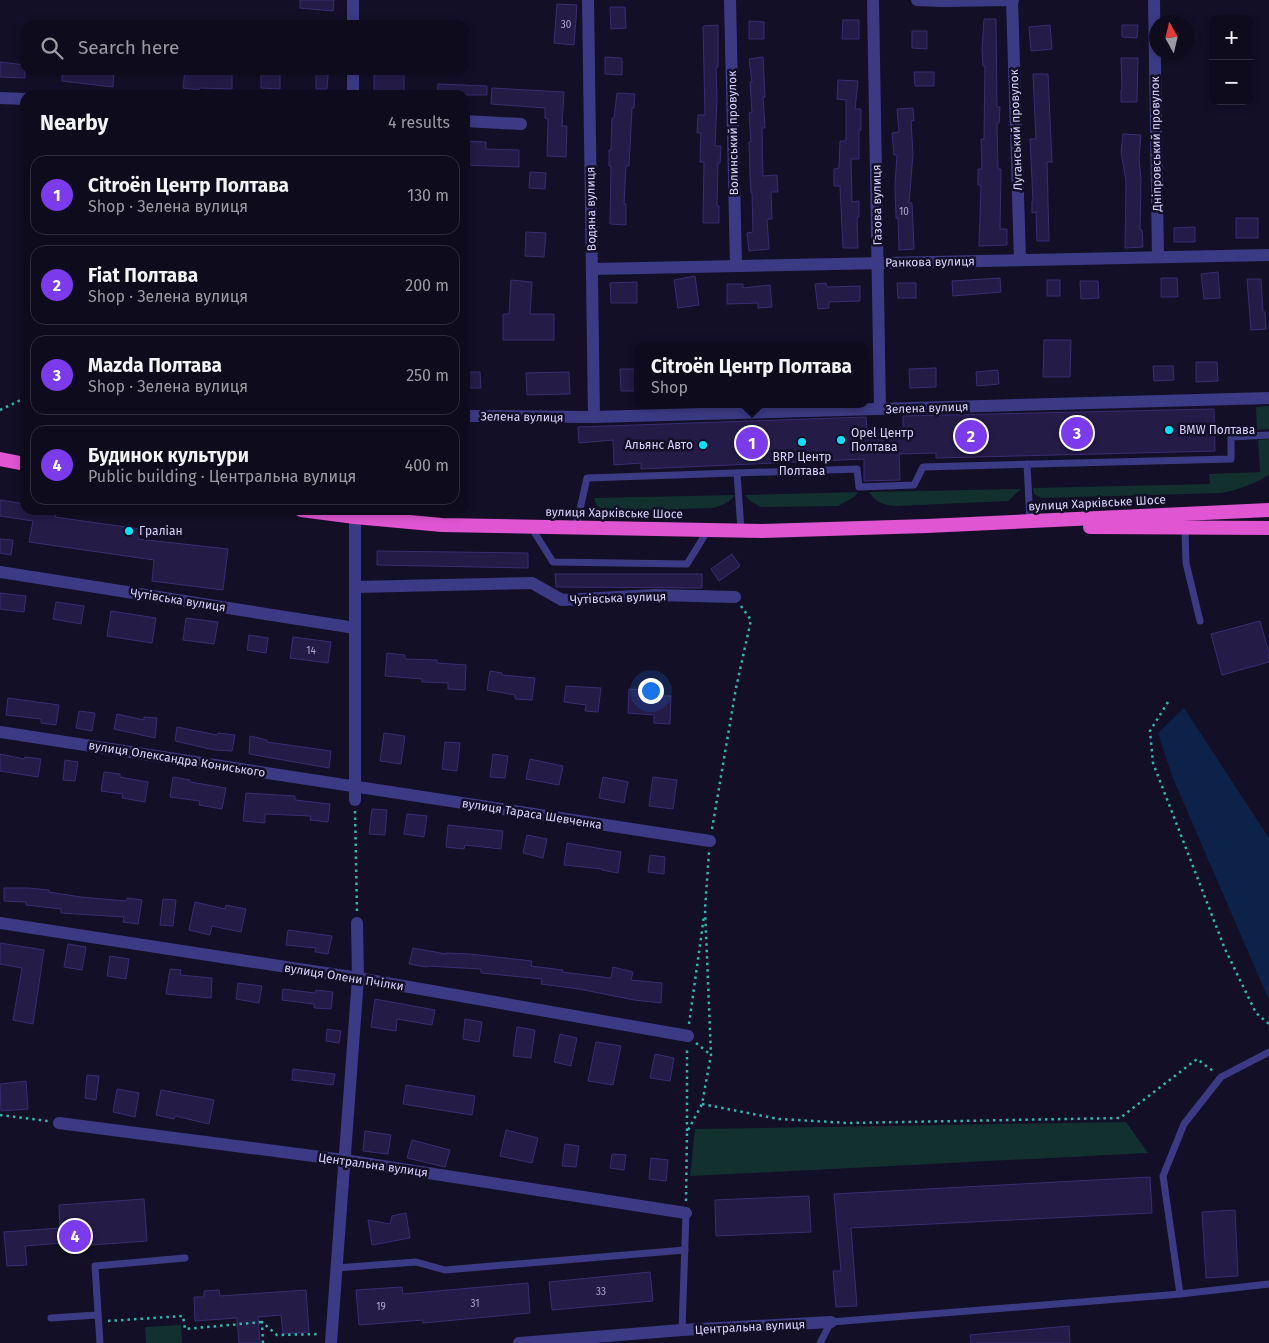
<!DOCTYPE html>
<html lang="en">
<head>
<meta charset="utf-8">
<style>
  body { margin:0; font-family:"Fira Sans",sans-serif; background:#1c1929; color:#f1f3f6 }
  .controls { position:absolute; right:15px; top:15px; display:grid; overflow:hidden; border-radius:10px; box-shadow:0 2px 8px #0003 }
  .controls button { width:45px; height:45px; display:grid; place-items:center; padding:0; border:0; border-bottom:1px solid #2e2b3b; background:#0e0b1c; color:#f1f3f6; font:25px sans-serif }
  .compass { position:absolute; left:1149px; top:15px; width:45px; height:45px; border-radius:50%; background:#0e0b1c; box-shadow:0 2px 8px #0003; rotate:352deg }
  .you { position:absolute; left:650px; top:690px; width:18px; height:18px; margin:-12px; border:4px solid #fff; border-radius:50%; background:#1a73e8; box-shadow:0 0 0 8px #1a73e833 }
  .badge { display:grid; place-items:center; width:32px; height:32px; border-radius:50%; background:#7c3aed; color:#fff; font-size:16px; font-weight:700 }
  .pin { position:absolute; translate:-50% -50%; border:2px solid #fff; box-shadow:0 1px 5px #0006 }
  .popup { position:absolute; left:634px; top:343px; width:235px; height:65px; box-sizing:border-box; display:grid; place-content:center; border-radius:10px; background:#0e0b1c; filter:drop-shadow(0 1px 4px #0005); font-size:16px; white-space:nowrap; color:#9b9ba3 }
  .popup b { font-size:19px; color:#f1f3f6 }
  .popup::after { content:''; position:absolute; left:50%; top:100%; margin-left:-10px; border:10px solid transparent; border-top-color:#0e0b1c }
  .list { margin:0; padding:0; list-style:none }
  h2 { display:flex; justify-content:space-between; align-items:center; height:65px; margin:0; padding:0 20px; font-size:21px }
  h2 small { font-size:16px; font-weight:400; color:#9b9ba3 }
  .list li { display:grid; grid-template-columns:32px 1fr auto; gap:15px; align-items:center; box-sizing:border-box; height:80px; margin:0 10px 10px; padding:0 10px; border:1px solid #2e2b3b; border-radius:15px }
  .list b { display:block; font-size:19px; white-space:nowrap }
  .list p { margin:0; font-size:16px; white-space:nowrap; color:#9b9ba3 }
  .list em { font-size:16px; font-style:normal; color:#9b9ba3 }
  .icon { flex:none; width:28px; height:28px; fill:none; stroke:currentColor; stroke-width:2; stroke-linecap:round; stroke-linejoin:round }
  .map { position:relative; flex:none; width:1269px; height:1343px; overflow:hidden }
  .search { position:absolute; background:#0e0b1c; box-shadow:0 2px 8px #0003; left:20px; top:20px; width:450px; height:55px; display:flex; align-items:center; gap:12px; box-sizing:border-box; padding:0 18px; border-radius:15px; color:#9b9ba3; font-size:19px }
  .panel { position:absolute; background:#0e0b1c; box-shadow:0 2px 8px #0003; left:20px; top:90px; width:450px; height:425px; border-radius:15px }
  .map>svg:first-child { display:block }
</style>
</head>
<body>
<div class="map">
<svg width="1269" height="1343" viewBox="0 0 1269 1343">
  <rect width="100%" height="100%" fill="#130f26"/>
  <g fill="#12302f">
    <polygon points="1269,406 1269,429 1257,430 1256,407"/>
    <path d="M 1269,439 L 1269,475 C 1254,484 1238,490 1221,493 L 1042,498 L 1034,494 L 1033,488 L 1210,484 L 1209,474 L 1260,472 L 1258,440 Z"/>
    <path d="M 1021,489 L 1008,501 L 896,506 C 884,505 876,503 869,492 Z"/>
    <polygon points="858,492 854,497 838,506 760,507 749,500 745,495"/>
    <path d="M 735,495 C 729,503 721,506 712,508 L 606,511 L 597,506 L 594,498 Z"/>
    <polygon points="1126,1122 1148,1153 690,1176 695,1129"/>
    <polygon points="181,1325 182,1343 146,1343 145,1327"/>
  </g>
  <polygon fill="#0c2248" points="1184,708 1269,838 1269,1000 1172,776 1158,733"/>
  <g fill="#241b47" stroke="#3b2d73">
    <polygon points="300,0 334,0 333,11 300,8"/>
    <polygon points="557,4 577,5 574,45 554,43"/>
    <polygon points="610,7 625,7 626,28 611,29"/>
    <polygon points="984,19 996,19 997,107 1000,107 999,123 997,123 998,169 1001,169 1000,229 1007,229 1007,245 979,246 981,185 978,185 978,169 982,169 981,139 984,139 985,66 983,66 982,50"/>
    <polygon points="843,20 859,20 859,39 842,39"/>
    <polygon points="749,21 764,22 764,39 749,39"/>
    <polygon points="718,25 718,67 716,67 717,99 715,146 721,146 720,163 718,163 717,206 719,206 719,223 703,223 704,162 700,162 701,133 697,133 698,115 705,115 703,26"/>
    <polygon points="1050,25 1052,49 1031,51 1029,27"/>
    <polygon points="1122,25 1138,25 1137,38 1122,37"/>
    <polygon points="912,31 927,31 927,49 912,48"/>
    <polygon points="605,57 622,58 622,75 605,74"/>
    <polygon points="763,57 765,97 763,97 765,128 762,128 763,176 777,175 778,192 771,192 772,219 767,219 769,249 749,251 747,233 753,232 752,193 751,193 750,176 749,142 751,142 749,113 752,112 750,82 752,82 749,59"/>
    <polygon points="1121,58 1138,58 1137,102 1121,102 1121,90 1122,90"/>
    <polygon points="0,62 25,65 25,78 0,77"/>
    <polygon points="62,70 114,70 113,87 62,81"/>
    <polygon points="185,70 232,73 232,89 199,88 199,90 183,88"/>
    <polygon points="914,72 934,72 934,86 915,86"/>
    <polygon points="261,73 280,74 280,89 261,88"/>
    <polygon points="374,73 404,74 404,95 374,95"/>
    <polygon points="316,74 328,75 327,89 316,89"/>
    <polygon points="1033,74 1048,74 1052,162 1047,162 1049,241 1037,241 1036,212 1032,213 1032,201 1033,201 1030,139 1036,139"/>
    <polygon points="838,80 858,81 855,109 861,109 861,130 859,130 859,159 851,159 852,202 859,201 859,217 857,217 858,248 843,248 840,186 834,186 834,169 839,168 840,141 846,141 846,100 837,99"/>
    <polygon points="438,84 487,86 487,95 437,95"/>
    <polygon points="492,88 564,92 562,126 567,126 566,157 547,156 548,119 545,118 545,108 491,104"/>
    <polygon points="617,93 635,94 634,108 632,108 629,166 626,166 624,204 626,204 626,225 610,224 611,166 609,166 609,150 611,150 612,118 614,118"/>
    <polygon points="913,108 914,121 911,121 913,154 909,203 912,203 914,249 899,250 898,218 896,218 895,185 897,155 894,155 892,133 899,132 897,109"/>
    <polygon points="1123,134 1141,135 1139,158 1141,180 1140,230 1142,230 1143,247 1125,248 1126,181 1121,152"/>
    <polygon points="465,141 486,142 486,149 519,150 519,167 465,165"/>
    <polygon points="530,172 546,173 545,189 529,188"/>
    <rect x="1236" y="218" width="22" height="20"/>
    <polygon points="1195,227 1195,242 1174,242 1174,228"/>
    <polygon points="526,232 546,233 544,257 525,256"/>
    <polygon points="1218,272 1220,298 1204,299 1201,274"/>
    <polygon points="695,276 699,305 678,308 674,280"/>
    <polygon points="1000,278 1001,292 953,296 952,281"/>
    <polygon points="1161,278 1177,278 1178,297 1161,297"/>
    <polygon points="1247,279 1261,279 1263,312 1265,312 1266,329 1251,330"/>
    <polygon points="511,280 532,282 530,314 554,314 554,340 503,340 503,314 509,314"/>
    <rect x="1047" y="280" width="13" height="16"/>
    <polygon points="1080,281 1098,281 1099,298 1081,299"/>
    <polygon points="637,282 637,303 611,303 610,283"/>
    <polygon points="826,283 827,287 860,286 860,301 829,302 829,308 818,309 815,284"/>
    <polygon points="897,283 916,283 916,298 898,298"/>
    <polygon points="727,284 743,284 743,288 770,285 772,307 758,308 758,303 727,304"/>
    <polygon points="1044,340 1071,340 1070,377 1043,377"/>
    <polygon points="1196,362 1217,362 1218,381 1196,382"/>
    <polygon points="1153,366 1173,366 1174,380 1154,381"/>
    <polygon points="936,368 936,387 910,388 909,369"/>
    <polygon points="620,369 638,369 638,391 621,391"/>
    <polygon points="998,370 999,384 977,386 976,372"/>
    <polygon points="465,372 480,372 481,388 465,388"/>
    <polygon points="569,372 570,394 527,395 526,373"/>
    <polygon points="1214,409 1215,451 936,458 936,453 899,454 900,480 864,481 864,459 641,469 641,463 614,465 613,440 579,443 578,427 866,417 867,430 903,428 903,416"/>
    <polygon points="0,500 25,504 25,510 57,510 55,517 140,529 138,539 228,549 223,590 152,581 154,560 29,542 33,521 0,516"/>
    <polygon points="0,539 13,540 11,555 0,553"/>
    <polygon points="377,551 528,553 528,568 377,565"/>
    <polygon points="732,554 740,566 719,581 711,569"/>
    <polygon points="555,574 702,574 702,588 556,587"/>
    <polygon points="0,593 26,596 24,612 0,609"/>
    <polygon points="56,602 84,606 81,624 53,619"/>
    <polygon points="111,611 156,618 152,643 107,636"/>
    <polygon points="186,618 218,622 214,644 183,640"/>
    <polygon points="1260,621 1269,653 1269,662 1222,675 1211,634"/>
    <polygon points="249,635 268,638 266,653 247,650"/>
    <polygon points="293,637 331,642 328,663 290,658"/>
    <polygon points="387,653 405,655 405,659 437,660 437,663 466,665 465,690 448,689 448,683 422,682 422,679 385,676"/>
    <polygon points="490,671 502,673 502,675 535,678 532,700 515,699 515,695 487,690"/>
    <polygon points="566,686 601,688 598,712 585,711 586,705 564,702"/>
    <polygon points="629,689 642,690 642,696 671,696 670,724 654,723 654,715 628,713"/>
    <polygon points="8,698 59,705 56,725 41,723 41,719 6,715"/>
    <polygon points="79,711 95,713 92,731 76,728"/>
    <polygon points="117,714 144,720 144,717 157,718 155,738 114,729"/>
    <polygon points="177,727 217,735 218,733 235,735 232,751 215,750 175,741"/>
    <polygon points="384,733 405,736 401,764 380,761"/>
    <polygon points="250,736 267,740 267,742 331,751 329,768 249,754"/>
    <polygon points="445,742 460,743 457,771 442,769"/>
    <polygon points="0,754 24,759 25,757 41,759 38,777 0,771"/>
    <polygon points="493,754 508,756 505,778 490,777"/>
    <polygon points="530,759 563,766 559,785 526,779"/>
    <polygon points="65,760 78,762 75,781 63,780"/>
    <polygon points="104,772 120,774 120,777 148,782 145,802 122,798 123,794 101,791"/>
    <polygon points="173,777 190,780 190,782 226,788 222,809 199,805 200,801 170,797"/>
    <polygon points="603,777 628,782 624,803 599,798"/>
    <polygon points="653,777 677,780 673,809 649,806"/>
    <polygon points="246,793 295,796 295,800 330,804 328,822 310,820 311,816 265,814 265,823 243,821"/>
    <polygon points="372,809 387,810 385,835 369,834"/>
    <polygon points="407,814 427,816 424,837 404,834"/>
    <polygon points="448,825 503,831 501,849 465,845 464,849 446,847"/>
    <polygon points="527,835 547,839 543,858 523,853"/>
    <polygon points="567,843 621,852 618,873 602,870 602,869 564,865"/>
    <polygon points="650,855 665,857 664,874 648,872"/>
    <polygon points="4,888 28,888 49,890 49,892 81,897 126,901 127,898 142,900 138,924 123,922 124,917 61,913 61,909 26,905 26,902 4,901"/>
    <polygon points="163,899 176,900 173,926 160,925"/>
    <polygon points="195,902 225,909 226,905 246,909 241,932 212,926 210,935 189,930"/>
    <polygon points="288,930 332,936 328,954 315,952 316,948 286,945"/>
    <polygon points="0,943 44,950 33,1024 13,1020 22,968 0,964"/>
    <polygon points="68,944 86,947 82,970 64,967"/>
    <polygon points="413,948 446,954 446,953 470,954 532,961 531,966 563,970 562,972 611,978 613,967 633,972 631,980 662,983 661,1003 634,1000 579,989 541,984 542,979 481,973 481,969 427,966 427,967 409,964"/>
    <polygon points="110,956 129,959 126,979 107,976"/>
    <polygon points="170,969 181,970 180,975 212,978 211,998 166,994"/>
    <polygon points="238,983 262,986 259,1003 236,999"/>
    <polygon points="283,989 315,993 316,990 333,992 331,1009 314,1008 314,1004 282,1000"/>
    <polygon points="375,999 435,1010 432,1025 397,1019 396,1031 371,1027"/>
    <polygon points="465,1019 482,1022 479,1042 463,1039"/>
    <polygon points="517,1027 535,1030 531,1058 513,1056"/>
    <polygon points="327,1029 341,1031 339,1043 326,1041"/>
    <polygon points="560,1034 577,1038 571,1066 554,1062"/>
    <polygon points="596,1042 621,1046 613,1085 588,1081"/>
    <polygon points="655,1054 674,1058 670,1081 650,1078"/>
    <polygon points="293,1069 335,1074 333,1085 292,1080"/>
    <polygon points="87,1075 99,1076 96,1100 85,1098"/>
    <polygon points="26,1081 28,1109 1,1111 0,1084"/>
    <polygon points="406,1085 475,1096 472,1115 403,1104"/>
    <polygon points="117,1089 139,1093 135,1117 113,1112"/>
    <polygon points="161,1090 214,1100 209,1124 175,1116 174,1119 156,1115"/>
    <polygon points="506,1130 538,1138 532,1163 500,1156"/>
    <polygon points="365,1131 391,1135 388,1154 363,1151"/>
    <polygon points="412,1140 450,1150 445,1167 407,1158"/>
    <polygon points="565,1144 579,1146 576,1167 562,1166"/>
    <polygon points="612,1154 626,1155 624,1170 610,1168"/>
    <polygon points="651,1158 668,1160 666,1181 649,1179"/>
    <polygon points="1150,1177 1152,1213 851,1228 857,1306 836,1307 833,1271 841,1271 834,1194"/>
    <polygon points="809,1196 811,1232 716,1236 715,1200"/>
    <polygon points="144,1199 147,1241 63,1247 62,1243 25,1246 27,1265 7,1266 4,1232 60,1228 59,1205"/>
    <polygon points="1235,1210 1238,1276 1206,1278 1202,1212"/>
    <polygon points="406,1213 410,1238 372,1245 368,1220 390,1224 392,1216"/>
    <polygon points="650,1272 653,1301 552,1310 549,1282"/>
    <polygon points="528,1283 530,1313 423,1323 423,1320 359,1325 356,1290 402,1287 403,1294"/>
    <polygon points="219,1290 220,1296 306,1290 309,1332 283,1334 281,1315 258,1317 260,1343 239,1343 237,1318 195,1321 194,1297 204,1297 204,1291"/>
    <polygon points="1069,1326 1070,1343 971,1343 970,1335"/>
  </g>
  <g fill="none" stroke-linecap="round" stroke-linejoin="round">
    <g stroke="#2fb8b0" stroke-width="2.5" stroke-dasharray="2.5 4" stroke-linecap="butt">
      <polyline points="0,410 25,398"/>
      <polyline points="1168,702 1150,731 1153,763 1225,949 1256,1013 1269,1024"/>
      <polyline points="355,811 357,911"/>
      <polyline points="712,829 736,688 751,620 741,606"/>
      <polyline points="689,1024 704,916"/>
      <polyline points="696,1043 711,1055"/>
      <polyline points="702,1104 779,1119 848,1123 1120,1118 1197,1059 1213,1071"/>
      <polyline points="0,1115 48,1121"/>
      <polyline points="687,1131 687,1047"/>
      <polyline points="686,1201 687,1132 702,1104 711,1055 705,909 709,852"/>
      <polyline points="108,1321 183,1316 185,1329 262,1322"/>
      <polyline points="263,1343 262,1322 277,1335 320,1334"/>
    </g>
    <g stroke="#3d3a85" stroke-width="7">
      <polyline points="1027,464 1030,521"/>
      <polyline points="737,473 741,530"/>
      <polyline points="531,527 553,562 687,564 708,530"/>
      <polyline points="576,527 587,478 857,469 859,487 914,485 923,467 1231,459 1231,437 1269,435"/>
      <polyline points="1185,528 1186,563 1200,621"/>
      <polyline points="336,1268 416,1262 445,1270 685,1250"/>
      <polyline points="1180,1294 1163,1176 1184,1124 1221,1077 1269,1052"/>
      <polyline points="51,1318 97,1315"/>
      <polyline points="682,1330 686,1213"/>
      <polyline points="100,1343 95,1266 185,1258"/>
      <polyline points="820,1343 831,1322 1180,1294 1269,1284"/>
    </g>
    <g stroke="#3d3a85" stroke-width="12">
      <polyline points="353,0 353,22"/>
      <polyline points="588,0 594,417"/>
      <polyline points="730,0 736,266"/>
      <polyline points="873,0 880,409"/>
      <polyline points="917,0 941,1 1013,0"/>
      <polyline points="1012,0 1020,260"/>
      <polyline points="1154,0 1158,257"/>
      <polyline points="353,95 353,70"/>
      <polyline points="0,98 25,99"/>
      <polyline points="465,121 521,124"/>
      <polyline points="592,269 1269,255"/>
      <polyline points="465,416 594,417 1269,398"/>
      <polyline points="0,572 355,628"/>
      <polyline points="355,587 532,583 562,600 655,595 735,597"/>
      <polyline points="0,732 710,841"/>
      <polyline points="355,800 355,510"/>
      <polyline points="0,923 358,978 688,1036"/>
      <polyline points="59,1123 344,1160 686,1213"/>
      <polyline points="331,1343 358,978 357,923"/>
      <polyline points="519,1343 682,1330 831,1322"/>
    </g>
    <g stroke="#e055d1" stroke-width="14">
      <polyline points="0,459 25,464"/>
      <polyline points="301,510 355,517 442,525 762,531 927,526 1269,510"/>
      <polyline points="1090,527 1269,528"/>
    </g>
  </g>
  <g fill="#00e5ff" stroke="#130f26" stroke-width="2">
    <circle cx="1169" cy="430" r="5"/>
    <circle cx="841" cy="440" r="5"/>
    <circle cx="802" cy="442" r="5"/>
    <circle cx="703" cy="445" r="5"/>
    <circle cx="129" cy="531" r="5"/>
  </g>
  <g text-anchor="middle" stroke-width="5" stroke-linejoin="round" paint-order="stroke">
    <g font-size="10" fill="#aca6d1">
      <text x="566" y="28">30</text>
      <text x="904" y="215">10</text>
      <text x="311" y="654">14</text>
      <text x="601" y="1295">33</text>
      <text x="475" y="1307">31</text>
      <text x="381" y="1310">19</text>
    </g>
    <g font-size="12" fill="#d9d4ff" stroke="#130f26">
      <text transform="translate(1016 130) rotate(-92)" y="4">Луганський провулок</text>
      <text transform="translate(733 133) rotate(-91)" y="4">Волинський провулок</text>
      <text transform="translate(1156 144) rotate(-91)" y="4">Дніпровський провулок</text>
      <text transform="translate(877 205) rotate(-91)" y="4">Газова вулиця</text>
      <text transform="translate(591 209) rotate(-91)" y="4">Водяна вулиця</text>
      <text transform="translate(930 262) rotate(-1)" y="4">Ранкова вулиця</text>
      <text transform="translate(927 408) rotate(-2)" y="4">Зелена вулиця</text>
      <text transform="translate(522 417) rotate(1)" y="4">Зелена вулиця</text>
      <text transform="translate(1097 503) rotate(-3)" y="4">вулиця Харківське Шосе</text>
      <text transform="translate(614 513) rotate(1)" y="4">вулиця Харківське Шосе</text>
      <text transform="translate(618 598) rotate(-2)" y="4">Чутівська вулиця</text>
      <text transform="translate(178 600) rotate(9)" y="4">Чутівська вулиця</text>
      <text transform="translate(177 759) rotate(9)" y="4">вулиця Олександра Кониського</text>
      <text transform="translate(532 814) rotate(9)" y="4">вулиця Тараса Шевченка</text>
      <text transform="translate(344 977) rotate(9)" y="4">вулиця Олени Пчілки</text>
      <text transform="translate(373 1165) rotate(8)" y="4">Центральна вулиця</text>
      <text transform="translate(750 1327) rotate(-3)" y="4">Центральна вулиця</text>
    </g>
    <g font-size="12" fill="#d9d4ff" stroke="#130f26" text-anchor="start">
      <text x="1179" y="434">BMW Полтава</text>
      <text x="851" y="437">Opel Центр<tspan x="851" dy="14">Полтава</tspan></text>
      <text x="693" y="449" text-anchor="end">Альянс Авто</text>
      <text x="802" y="461" text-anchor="middle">BRP Центр<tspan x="802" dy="14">Полтава</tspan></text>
      <text x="139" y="535">Граліан</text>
    </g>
  </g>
</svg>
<div class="controls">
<button>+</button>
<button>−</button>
</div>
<svg class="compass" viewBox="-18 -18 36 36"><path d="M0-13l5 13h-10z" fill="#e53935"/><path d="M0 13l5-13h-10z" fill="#9b9ba3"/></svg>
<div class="you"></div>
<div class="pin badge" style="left:752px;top:443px">1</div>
<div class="popup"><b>Citroën Центр Полтава</b>Shop</div>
<div class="pin badge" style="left:971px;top:436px">2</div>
<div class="pin badge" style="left:1077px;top:433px">3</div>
<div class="pin badge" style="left:75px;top:1236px">4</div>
<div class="search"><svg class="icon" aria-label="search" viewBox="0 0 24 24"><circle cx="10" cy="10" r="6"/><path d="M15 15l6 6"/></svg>Search here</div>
<section class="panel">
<h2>Nearby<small>4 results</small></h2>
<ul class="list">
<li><span class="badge">1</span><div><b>Citroën Центр Полтава</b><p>Shop · Зелена вулиця</p></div><em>130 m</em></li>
<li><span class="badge">2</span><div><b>Fiat Полтава</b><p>Shop · Зелена вулиця</p></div><em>200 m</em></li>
<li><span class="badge">3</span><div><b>Mazda Полтава</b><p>Shop · Зелена вулиця</p></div><em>250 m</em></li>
<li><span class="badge">4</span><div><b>Будинок культури</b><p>Public building · Центральна вулиця</p></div><em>400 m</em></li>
</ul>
</section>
</div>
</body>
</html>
